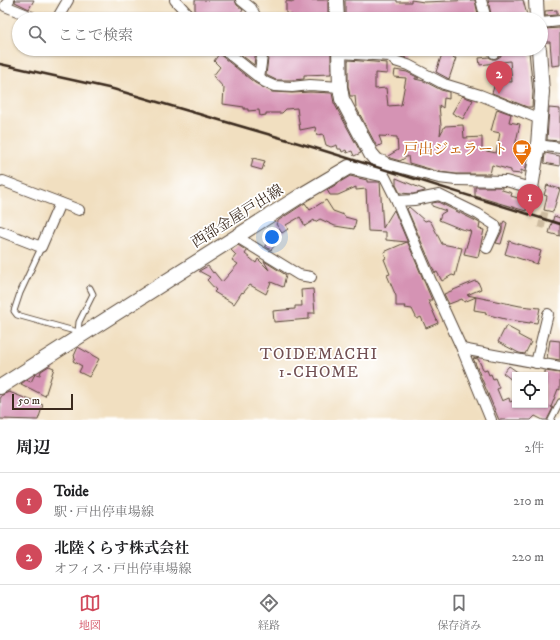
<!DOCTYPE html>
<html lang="ja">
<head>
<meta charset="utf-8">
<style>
  body { margin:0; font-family:"IM FELL DW Pica","Noto Serif JP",serif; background:#f6f6f6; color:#202124 }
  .controls { position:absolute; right:12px; bottom:12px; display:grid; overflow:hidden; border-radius:0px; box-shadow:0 1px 3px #0004 }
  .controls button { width:36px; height:36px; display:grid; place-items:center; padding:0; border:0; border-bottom:1px solid #e0e0e0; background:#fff; color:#202124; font:20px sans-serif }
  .scale { position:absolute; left:12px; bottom:10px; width:61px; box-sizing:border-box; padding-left:4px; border:2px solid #3b2a1e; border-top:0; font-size:11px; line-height:14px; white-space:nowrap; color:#3b2a1e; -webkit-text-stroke:3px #fff; paint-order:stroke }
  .you { position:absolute; left:272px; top:237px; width:14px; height:14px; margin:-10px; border:3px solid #fff; border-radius:50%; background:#1a73e8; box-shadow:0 0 0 6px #1a73e833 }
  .badge { display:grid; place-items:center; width:26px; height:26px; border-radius:50%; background:#d1495b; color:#fff; font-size:13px; font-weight:700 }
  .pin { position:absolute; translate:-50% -33px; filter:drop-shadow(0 1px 2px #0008) }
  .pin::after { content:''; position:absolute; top:21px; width:14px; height:12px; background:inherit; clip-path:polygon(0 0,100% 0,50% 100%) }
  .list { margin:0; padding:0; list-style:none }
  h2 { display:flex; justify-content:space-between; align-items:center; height:52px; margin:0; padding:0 16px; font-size:17px }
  h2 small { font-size:13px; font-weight:400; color:#757577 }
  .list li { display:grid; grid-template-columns:26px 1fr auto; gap:12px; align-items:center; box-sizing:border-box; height:56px; padding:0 16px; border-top:1px solid #e0e0e0 }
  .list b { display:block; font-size:15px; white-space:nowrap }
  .list p { margin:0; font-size:13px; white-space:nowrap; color:#757577 }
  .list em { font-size:13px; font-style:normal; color:#757577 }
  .icon { flex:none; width:22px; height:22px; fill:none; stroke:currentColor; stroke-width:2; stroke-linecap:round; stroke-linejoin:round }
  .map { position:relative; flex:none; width:560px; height:420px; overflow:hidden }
  .search { position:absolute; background:#fff; box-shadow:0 1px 3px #0004; left:12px; right:12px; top:12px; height:44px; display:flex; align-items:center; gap:10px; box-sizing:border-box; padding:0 14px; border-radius:22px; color:#757577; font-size:15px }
  .sheet { height:164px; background:#fff }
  nav { display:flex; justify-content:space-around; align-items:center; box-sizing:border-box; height:56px; border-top:1px solid #e0e0e0; background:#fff; font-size:11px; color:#757577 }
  nav a { display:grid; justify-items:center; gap:2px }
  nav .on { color:#d1495b }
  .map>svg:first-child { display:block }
</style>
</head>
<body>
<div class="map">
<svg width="560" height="420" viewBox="0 0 560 420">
  <rect width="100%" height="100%" fill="#fff"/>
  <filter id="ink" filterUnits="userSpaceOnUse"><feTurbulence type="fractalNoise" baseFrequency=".025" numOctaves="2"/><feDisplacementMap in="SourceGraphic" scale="8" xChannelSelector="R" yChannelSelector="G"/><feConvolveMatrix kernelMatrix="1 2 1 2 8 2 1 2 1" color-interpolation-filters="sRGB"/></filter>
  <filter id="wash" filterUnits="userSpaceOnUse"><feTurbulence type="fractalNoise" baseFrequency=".012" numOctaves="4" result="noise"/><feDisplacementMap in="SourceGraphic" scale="16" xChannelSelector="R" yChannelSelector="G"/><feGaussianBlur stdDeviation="0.9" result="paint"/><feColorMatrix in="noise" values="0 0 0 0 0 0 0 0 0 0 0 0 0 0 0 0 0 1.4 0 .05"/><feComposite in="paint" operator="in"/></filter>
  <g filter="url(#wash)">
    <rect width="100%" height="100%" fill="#f1dfc0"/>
    <g id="blocks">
      <g fill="#d593b4">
        <polygon points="15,0 34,0 29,9 15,2"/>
        <polygon points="195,0 235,0 237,5 243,10 237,19 198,19 195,12"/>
        <polygon points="293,0 328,0 328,19 292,19 291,14 286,14 286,1 294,2"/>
        <polygon points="345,0 397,0 397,2 411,2 411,0 424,2 475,0 479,19 345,19"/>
        <polygon points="488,0 523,0 528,19 492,19"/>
        <polygon points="557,10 557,15 545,16 545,11"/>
        <polygon points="560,28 560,65 552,66 550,42 545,42 544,29"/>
        <polygon points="234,49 256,49 254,65"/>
        <polygon points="285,49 285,51 331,49 331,74 304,75 304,79 292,80 276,80 266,75 269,50"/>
        <polygon points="382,49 410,49 406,58 398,55 391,50"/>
        <polygon points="447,49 456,49 453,58 456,58 449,79 436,72 443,51 446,52"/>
        <polygon points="500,51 509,51 509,52 529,51 533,92 532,107 527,107 492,93 496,81 512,82 510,61 480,65 479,58 489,57 492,59 496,59 501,56"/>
        <polygon points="219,54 255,83 272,92 292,93 310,92 332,93 334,103 361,153 354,156 352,151 347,153 346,150 342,152 341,149 338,149 337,145 331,147 326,145 323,134 317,135 315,127 300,130 297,108 286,109 282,113 266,113 266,115 260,116 259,110 248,111 248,109 244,109 244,107 223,104 224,88 213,76 220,67 214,61"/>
        <polygon points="348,60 387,63 387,74 375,73 375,89 386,88 388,106 401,105 406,78 394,77 395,70 407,72 419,78 415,78 415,79 424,81 441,90 449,92 449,99 444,98 443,108 439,105 441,126 440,135 445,126 463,125 464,138 482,137 482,150 496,153 500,133 491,131 497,109 511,114 509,122 520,124 515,146 524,149 522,159 527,161 525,172 521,170 521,174 511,173 511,170 492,165 490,174 456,174 440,172 409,163 408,156 400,161 390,158 388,156 398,150 397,137 379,136 382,144 377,147 356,107 355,96 350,96 348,86"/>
        <polygon points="462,96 473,100 463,119 452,113"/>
        <polygon points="549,108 560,109 560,141 547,140"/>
        <polygon points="545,153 560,156 560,166 544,163"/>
        <polygon points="253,158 265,161 262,170 251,167"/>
        <polygon points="350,176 367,180 367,182 380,182 383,228 394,210 432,300 428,300 438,323 426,328 421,317 417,319 412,309 405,308 406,306 396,306 396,296 387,275 390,274 384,259 386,258 384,252 407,242 386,240 386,232 368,231 366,189 356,190 356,187 338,195 330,195 327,190"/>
        <polygon points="396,178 425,190 425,191 413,194 400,193 396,185"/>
        <polygon points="547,185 560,189 553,212 544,210 547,196 544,195"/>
        <polygon points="475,187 502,187 502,190 512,193 511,196 528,201 526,211 475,196"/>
        <polygon points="326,200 333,211 344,215 345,217 356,220 354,229 335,226 320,219 315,222 314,220 305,226 300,217 286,225 288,229 282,233 276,224 279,220 305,203 310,210"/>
        <polygon points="438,202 480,223 479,229 484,230 478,257 464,254 471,231 461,229 439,220 441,214 446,211 432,206 432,203"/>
        <polygon points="409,207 425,221 428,220 431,222 442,244 462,248 455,276 452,275 442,281 437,272 435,273 407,209"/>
        <polygon points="554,216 560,218 560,236 549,233"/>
        <polygon points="504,221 507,223 501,244 496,243 502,231 502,225"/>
        <polygon points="268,240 275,245 271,250 265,246"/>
        <polygon points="509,241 541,251 537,264 505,254"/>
        <polygon points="238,245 247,251 245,254 256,263 258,259 269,270 264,261 286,275 283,287 271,282 266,294 250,285 243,293 242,292 234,304 214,292 216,290 207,280 210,277 199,271 208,266 213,273 214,272 222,282 238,264 232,260 236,255 231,250"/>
        <polygon points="475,281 478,282 481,289 467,295 520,306 540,308 537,323 530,322 530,323 509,320 485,314 486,312 474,310 476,297 464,302 462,299 449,304 444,294"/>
        <polygon points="313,289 315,313 309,313 309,319 274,322 273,311 295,309 295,306 302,306 301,290"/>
        <polygon points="506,326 519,333 518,335 531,342 525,354 519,353 498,342"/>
        <polygon points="550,340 560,341 560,360 547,358"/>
        <polygon points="78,347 99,359 89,377 79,372 82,366 73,361 75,357 74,356"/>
        <polygon points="473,358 478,359 484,371 487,370 489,375 491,374 493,379 495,378 499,388 497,389 502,401 509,398 510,402 515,400 515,405 545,405 545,371 560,373 560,390 558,389 551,407 553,408 547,420 543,420 535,416 531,420 499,420"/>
        <polygon points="49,366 54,368 45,396 21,384 26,380 31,382 34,376 36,374 40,375 41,371"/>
        <polygon points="509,366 519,373 515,375 515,378 513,381 503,373"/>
        <polygon points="9,392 43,405 38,420 0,419 0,399 2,395"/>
      </g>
    </g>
  </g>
  <g filter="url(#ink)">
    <use href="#blocks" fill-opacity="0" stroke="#564536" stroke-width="1"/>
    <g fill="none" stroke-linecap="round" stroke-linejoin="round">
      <polyline stroke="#cdbba0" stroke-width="7" stroke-dasharray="7 3.5" stroke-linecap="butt" points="541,228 545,212"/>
      <defs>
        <g id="service">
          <polyline points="41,247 40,250 20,293 14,311 17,315 78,332 79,335"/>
          <polyline points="78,332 79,322 93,294 90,288"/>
          <polyline points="551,420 560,402"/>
        </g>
        <g id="minor">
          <polyline points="9,0 5,6 37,19"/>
          <polyline points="175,0 192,19"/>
          <polyline points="241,0 251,8 257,19"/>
          <polyline points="481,0 486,19"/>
          <polyline points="57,19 68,0"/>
          <polyline points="541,23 560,21"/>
          <polyline points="223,49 265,82 274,86 292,87 310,85 340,87"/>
          <polyline points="493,49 494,53"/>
          <polyline points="339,53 390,56 395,61 408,65 444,84 480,95 540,119"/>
          <polyline points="259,78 263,49"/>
          <polyline points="538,145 560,148"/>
          <polyline points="383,163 439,178 456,180 506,181 531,188"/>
          <polyline points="381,174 385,177 397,201 430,279 462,349 491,420"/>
          <polyline points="0,182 3,181 79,210"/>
          <polyline points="397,201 414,200 439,195 478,214 495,225 496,228 487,248"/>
          <polyline points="0,231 41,247 60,203"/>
          <polyline points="237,237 299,275 311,277"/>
          <polyline points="462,349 560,367"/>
          <polyline points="536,363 548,314"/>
        </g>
        <g id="secondary">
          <polyline points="336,0 337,19"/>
          <polyline points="536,0 537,19"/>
          <polyline points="531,188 538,145 542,92 539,49"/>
          <polyline points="0,387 305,193 349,167 381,174 383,163 377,161 371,154 342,99 340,87 339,49"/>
        </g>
      </defs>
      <use href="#service" stroke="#564536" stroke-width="7"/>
      <use href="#minor" stroke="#564536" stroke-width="12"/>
      <use href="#secondary" stroke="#564536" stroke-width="16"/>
      <use href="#service" stroke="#fff" stroke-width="5"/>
      <use href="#minor" stroke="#fff" stroke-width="10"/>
      <use href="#secondary" stroke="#fff" stroke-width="14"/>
      <polyline stroke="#3b2a1e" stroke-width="2.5" points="0,64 113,89 312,147 560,224"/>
    </g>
  </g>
  <defs>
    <symbol id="cafe-pin" viewBox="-11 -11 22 30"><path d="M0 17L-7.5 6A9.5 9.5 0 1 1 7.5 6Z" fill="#e8710a" stroke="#fff"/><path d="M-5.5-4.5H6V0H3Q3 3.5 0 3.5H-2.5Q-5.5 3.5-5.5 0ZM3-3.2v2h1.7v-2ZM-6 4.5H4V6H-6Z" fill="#fff"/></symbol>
  </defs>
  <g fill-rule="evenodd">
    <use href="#cafe-pin" x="511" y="138" width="22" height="30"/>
  </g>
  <g text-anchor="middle" stroke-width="3.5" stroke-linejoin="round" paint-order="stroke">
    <g font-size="15" fill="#c56008" stroke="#fff" text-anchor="end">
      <text x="508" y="154">戸出ジェラート</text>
    </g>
    <g font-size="15" fill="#3b2a1e" stroke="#fff">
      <text transform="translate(237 216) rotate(-32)" y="5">西部金屋戸出線</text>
    </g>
    <g font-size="16" letter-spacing="1" fill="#714f52" stroke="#fff">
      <text x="319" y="359">TOIDEMACHI<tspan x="319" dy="18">1-CHOME</tspan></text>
    </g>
  </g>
</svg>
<div class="controls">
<button><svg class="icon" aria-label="locate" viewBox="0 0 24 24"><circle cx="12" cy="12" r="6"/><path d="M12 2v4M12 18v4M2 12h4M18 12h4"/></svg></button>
</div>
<div class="scale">50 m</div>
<div class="you"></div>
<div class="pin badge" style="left:530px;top:217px">1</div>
<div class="pin badge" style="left:499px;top:94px">2</div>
<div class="search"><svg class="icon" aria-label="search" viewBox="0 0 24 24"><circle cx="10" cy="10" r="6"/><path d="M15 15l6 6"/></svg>ここで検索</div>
</div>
<section class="sheet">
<h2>周辺<small>2件</small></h2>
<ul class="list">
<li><span class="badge">1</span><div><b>Toide</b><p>駅 · 戸出停車場線</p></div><em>210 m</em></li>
<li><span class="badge">2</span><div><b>北陸くらす株式会社</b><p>オフィス · 戸出停車場線</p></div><em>220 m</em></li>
</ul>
</section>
<nav>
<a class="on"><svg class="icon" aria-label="map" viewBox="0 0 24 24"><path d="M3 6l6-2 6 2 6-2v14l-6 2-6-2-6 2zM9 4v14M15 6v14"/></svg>地図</a>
<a><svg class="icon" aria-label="directions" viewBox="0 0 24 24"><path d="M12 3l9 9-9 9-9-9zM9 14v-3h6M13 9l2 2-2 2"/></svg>経路</a>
<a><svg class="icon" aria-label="saved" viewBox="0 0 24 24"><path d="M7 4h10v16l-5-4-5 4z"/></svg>保存済み</a>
</nav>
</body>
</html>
